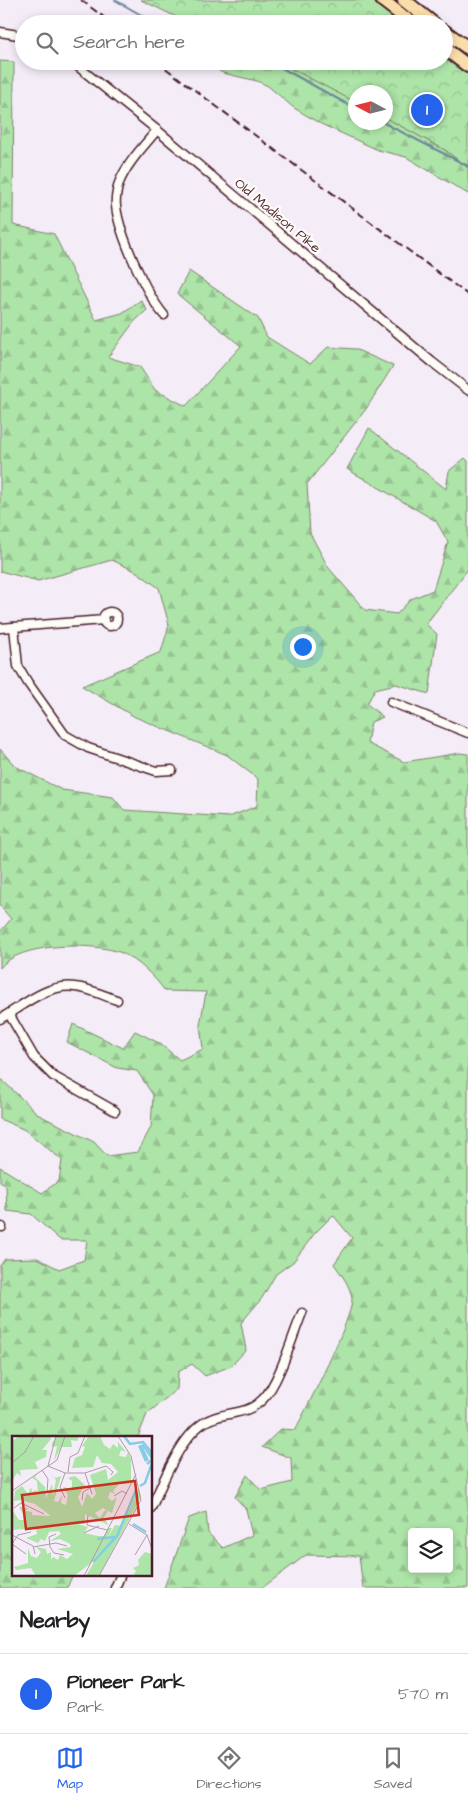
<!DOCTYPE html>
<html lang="en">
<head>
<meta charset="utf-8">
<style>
  body { margin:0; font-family:"Architects Daughter",sans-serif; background:#f6f6f6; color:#202124 }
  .controls { position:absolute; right:15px; bottom:15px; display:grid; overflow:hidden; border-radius:5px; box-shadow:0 2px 8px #0003 }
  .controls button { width:45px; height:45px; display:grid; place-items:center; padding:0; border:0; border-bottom:1px solid #e0e0e0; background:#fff; color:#202124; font:25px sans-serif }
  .compass { position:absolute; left:348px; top:85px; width:45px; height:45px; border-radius:50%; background:#fff; box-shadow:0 2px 8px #0003; rotate:277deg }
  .you { position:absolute; left:302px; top:646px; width:18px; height:18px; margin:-12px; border:4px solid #fff; border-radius:50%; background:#1a73e8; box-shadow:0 0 0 8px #1a73e833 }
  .badge { display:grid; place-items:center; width:32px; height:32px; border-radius:50%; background:#2563eb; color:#fff; font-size:16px; font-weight:700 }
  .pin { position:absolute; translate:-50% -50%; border:2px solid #fff; box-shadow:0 1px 5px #0006 }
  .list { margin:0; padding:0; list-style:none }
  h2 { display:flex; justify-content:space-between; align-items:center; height:65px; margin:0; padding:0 20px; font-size:21px }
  h2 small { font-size:16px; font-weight:400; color:#757577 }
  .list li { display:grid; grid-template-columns:32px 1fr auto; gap:15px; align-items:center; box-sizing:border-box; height:80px; padding:0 20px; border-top:1px solid #e0e0e0 }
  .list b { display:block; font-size:19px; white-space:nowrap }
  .list p { margin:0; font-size:16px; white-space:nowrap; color:#757577 }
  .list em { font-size:16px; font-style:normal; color:#757577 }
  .icon { flex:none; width:28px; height:28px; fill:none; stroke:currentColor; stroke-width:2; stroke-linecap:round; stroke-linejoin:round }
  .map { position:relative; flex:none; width:468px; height:1588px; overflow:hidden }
  .search { position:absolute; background:#fff; box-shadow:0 2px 8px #0003; left:15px; right:15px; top:15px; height:55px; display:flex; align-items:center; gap:12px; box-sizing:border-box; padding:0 18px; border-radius:28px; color:#757577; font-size:19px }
  .sheet { height:145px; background:#fff }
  nav { display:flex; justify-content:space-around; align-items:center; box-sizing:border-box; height:70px; border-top:1px solid #e0e0e0; background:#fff; font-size:14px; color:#757577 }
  nav a { display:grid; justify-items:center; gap:2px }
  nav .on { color:#2563eb }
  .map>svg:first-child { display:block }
</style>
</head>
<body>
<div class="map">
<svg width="468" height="1588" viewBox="0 0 468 1588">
  <defs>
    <pattern id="forest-firs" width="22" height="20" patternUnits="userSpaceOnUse" patternTransform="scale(1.25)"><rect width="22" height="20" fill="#ade4a8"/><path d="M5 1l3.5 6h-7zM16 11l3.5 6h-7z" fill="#96c391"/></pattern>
    <pattern id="park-crowns" width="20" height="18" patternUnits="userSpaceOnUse" patternTransform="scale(1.25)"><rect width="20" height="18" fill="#ade4a8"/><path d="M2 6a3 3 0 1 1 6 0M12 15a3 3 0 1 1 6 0" fill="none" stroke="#96c391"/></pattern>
  </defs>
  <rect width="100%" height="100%" fill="#f4edf8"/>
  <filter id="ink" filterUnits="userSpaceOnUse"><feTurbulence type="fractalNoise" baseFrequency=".02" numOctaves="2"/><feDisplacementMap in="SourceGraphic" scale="10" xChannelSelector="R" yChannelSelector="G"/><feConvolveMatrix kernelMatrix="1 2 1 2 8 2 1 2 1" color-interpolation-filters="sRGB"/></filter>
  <g filter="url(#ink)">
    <g fill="url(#forest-firs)" stroke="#7c826a" fill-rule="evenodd">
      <path d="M 0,61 L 14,62 L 13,225 L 54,234 L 96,320 L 122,313 L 141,300 L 147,310 L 134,322 L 108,357 L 140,367 L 155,390 L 186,406 L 241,346 L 177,294 L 189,271 L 258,318 L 267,337 L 310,364 L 328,347 L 355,349 L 393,366 L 366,409 L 307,484 L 310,533 L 328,567 L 365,610 L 397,614 L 411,599 L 433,590 L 448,542 L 436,521 L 347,469 L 369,428 L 446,489 L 449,471 L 465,458 L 468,461 L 468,569 L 426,624 L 437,634 L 429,694 L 396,684 L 375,689 L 367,704 L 383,717 L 371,722 L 367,743 L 404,762 L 460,753 L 468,754 L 468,1588 L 363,1588 L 359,1556 L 306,1555 L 262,1588 L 164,1588 L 189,1518 L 206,1512 L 208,1533 L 223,1548 L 252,1535 L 246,1509 L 235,1497 L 247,1475 L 261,1490 L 292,1482 L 291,1458 L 262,1447 L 281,1429 L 295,1430 C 306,1410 354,1316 352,1298 C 350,1285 341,1274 334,1264 L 352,1238 L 333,1215 L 315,1233 L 293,1262 L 276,1274 L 262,1298 L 241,1323 L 246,1350 L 231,1366 L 205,1376 L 192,1364 L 178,1372 L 177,1389 L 147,1414 L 138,1437 L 14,1437 L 14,1574 L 73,1574 L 67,1588 L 0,1588 L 0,1265 L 5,1259 L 37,1258 L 59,1269 L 84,1260 L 87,1240 L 60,1240 L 31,1214 L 7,1211 L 6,1186 L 0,1181 L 0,1167 L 42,1193 L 59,1181 L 62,1160 L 25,1130 L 0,1119 L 0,1078 L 39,1115 L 94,1142 L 107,1156 L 138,1152 L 151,1127 L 153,1095 L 137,1071 L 117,1068 L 67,1042 L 73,1024 L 123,1048 L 135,1031 L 159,1043 L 180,1060 L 203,1049 L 200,1025 L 206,992 L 165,991 C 154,976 139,961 122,953 C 94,942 19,942 0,968 L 0,932 L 11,919 L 0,906 L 0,749 L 15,766 L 62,790 L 113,797 L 124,810 L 229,817 L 257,806 L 258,779 L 227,755 L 135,717 L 82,686 L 161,652 L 169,625 L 159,588 L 137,572 L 112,560 L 38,581 L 0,571 ZM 412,1532 L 449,1532 L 449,1569 L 412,1569 Z"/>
      <polygon points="201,61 277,61 284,64 355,102 356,122 386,122 386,118 445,150 468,168 468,194 406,157 378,150 321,124 294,108 268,86 257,81 223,73"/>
    </g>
    <g fill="url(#park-crowns)" stroke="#7c826a">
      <polygon points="141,0 382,0 413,24 191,24"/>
      <polygon points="444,48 468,66 468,168 445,150 386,118 386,92 356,92 355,102 277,61 444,61"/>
    </g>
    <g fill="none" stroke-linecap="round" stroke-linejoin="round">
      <g stroke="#6d879b" stroke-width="2">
        <polyline points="115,0 157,24"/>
        <polyline points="264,61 280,67 356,109"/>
        <polyline points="382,122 468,166"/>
      </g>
      <defs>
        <g id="minor">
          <polyline points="0,32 24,36"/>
          <polyline points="71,61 157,130 432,362 468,390"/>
          <path d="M 157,130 C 144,146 127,163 119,183 C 117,190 115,198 116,206 C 119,234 146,294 164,315"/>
          <circle cx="110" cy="619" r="7"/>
          <polyline points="14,627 18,666 28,683 65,735 88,748 156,771 172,770"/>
          <polyline points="0,628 104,620"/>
          <polyline points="391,702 468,733"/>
          <polyline points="9,1014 34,1057 53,1076 115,1111"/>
          <path d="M 0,1019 C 22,1006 48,983 75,987 C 89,988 104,996 117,1000"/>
          <polyline points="0,1227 2,1227"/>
          <path d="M 151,1508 C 164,1481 182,1430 211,1419 C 230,1411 248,1415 263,1399 C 279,1383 293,1335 302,1313"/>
          <polyline points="115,1588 121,1574"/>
        </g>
        <g id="primary">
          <polyline points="382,0 413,24"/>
          <polyline points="404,0 434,24"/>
          <polyline points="444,31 468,48"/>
          <polyline points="444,48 468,66"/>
        </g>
      </defs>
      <use href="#minor" stroke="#4a1f2b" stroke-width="11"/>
      <use href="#primary" stroke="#4a1f2b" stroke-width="16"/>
      <use href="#minor" stroke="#fdfcf7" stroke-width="8"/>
      <use href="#primary" stroke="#f9deab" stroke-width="12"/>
      <g stroke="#4a1f2b" stroke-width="2" stroke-dasharray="8 4" stroke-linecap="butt">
        <polyline points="81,0 113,24"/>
        <polyline points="156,61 468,295"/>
      </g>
    </g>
  </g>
  <g text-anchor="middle" stroke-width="4.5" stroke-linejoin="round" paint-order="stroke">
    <g font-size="14" fill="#4a1f2b" stroke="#fdfcf7">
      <text transform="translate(278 215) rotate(40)" y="5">Old Madison Pike</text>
    </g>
  </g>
  <g transform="translate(12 1436)">
    <rect width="140" height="140" fill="#f4edf8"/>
    <path d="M 8,0 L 38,0 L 39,3 L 30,14 L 35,14 L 34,21 L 23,26 L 26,33 L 8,34 L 9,40 L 5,37 L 0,45 L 0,5 ZM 45,0 L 67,0 L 65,5 L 59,4 L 60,11 L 49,11 L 42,25 L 45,10 L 40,11 L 40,7 ZM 88,0 L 92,9 L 98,13 L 101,8 L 106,12 L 106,6 L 114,16 L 109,14 L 107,20 L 114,21 L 116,16 L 119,23 L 119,47 L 107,48 L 101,55 L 103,58 L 98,56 L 96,62 L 100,65 L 105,61 L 100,77 L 91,72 L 83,77 L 88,82 L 93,74 L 96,75 L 92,81 L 96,89 L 73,78 L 73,88 L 66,88 L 76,91 L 72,97 L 86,100 L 92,100 L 96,92 L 100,92 L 91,112 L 79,127 L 62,140 L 24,140 L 19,132 L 4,134 L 2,131 L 16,127 L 16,112 L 19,120 L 25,122 L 29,116 L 24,111 L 34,113 L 35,118 L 39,116 L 39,124 L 41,121 L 46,124 L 48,119 L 55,123 L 61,118 L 45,113 L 59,111 L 58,108 L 48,103 L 38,105 L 49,98 L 47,95 L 37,96 L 33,105 L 29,103 L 26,107 L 14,102 L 25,98 L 24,92 L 0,94 L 0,74 L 7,84 L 15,84 L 7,71 L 16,72 L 14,75 L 20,76 L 20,79 L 39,80 L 23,68 L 9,64 L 2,65 L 3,55 L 10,50 L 16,58 L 19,51 L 20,56 L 24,54 L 26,57 L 25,45 L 20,42 L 26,37 L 23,41 L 33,51 L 34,62 L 40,48 L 41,60 L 44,44 L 37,36 L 43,42 L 49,40 L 42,65 L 46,66 L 50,59 L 49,67 L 54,69 L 56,59 L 51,51 L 60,53 L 60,45 L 56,42 L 63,40 L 73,49 L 66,61 L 70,71 L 75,57 L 80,63 L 84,58 L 78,39 L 94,33 L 96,44 L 106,36 L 99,28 L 90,27 L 85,19 L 81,31 L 60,32 L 63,22 L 70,19 L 73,11 L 70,10 L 76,1 ZM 133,116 L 140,118 L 139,140 L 121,140 L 124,135 L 121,132 L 127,129 L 126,124 Z" fill="#ade4a8"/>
    <path d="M 127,52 L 129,61 L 87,140 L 74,140 L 103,89 L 110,90 Z" fill="#ade4a8"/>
    <path d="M 131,8 L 140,19 L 140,25 L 136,29 L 134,27 L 139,23 L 131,11 L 137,24 L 133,26 L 126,10 Z" fill="#85cce6"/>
    <path fill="none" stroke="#85cce6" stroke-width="2.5" d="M 112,0 L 118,8 L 131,6 L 140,17M 128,50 L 133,47 L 140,27M 121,88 L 134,96M 85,103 L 103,101M 81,126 L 105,100 L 124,54"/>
    <path fill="none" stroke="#b09ba6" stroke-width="1" d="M 44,0 L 36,30 L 53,37 L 73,37 L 80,58M 0,27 L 13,16 L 22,0M 30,34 L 36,43 L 35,56M 56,36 L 58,21 L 66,17 L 73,0M 53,37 L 48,51 L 53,62M 73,37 L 94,30 L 101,36 L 99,39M 0,55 L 45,24 L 53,0M 102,60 L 110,55 L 115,58M 70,64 L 71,56 L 78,52M 2,72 L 9,67 L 32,78M 76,79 L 75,89 L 95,94M 117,88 L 135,99 L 140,113M 72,97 L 87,90M 44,98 L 37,101 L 38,111 L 42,117 L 52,119M 0,99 L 21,110 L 23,118M 0,108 L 6,99 L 19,96M 0,108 L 14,118M 21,111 L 44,107 L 55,110M 123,119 L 135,99M 72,140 L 124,38M 87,140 L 129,64 L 119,20 L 106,0"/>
    <path fill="#c8321e" fill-opacity="0.15" stroke="#c8321e" stroke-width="2.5" d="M 123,45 L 127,79 L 14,93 L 10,59 Z"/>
    <rect width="140" height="140" fill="none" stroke="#4a1f2b" stroke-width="2.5"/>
  </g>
</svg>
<div class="controls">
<button><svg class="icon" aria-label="layers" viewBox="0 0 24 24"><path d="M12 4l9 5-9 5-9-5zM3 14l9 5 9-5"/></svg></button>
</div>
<svg class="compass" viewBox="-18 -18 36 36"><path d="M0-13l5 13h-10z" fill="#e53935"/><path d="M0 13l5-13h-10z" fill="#757577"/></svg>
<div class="you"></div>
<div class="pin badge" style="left:427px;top:110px">1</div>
<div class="search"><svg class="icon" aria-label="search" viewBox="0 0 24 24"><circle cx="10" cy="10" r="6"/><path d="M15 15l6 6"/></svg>Search here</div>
</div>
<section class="sheet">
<h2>Nearby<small></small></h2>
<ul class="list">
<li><span class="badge">1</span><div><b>Pioneer Park</b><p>Park</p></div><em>570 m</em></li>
</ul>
</section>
<nav>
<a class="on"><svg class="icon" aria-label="map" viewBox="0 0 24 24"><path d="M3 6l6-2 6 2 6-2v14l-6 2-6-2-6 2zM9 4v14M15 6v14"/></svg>Map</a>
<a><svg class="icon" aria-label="directions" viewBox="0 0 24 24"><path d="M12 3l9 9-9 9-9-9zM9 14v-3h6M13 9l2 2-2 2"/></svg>Directions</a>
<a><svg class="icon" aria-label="saved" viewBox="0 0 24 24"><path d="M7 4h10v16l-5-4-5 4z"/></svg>Saved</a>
</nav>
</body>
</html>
